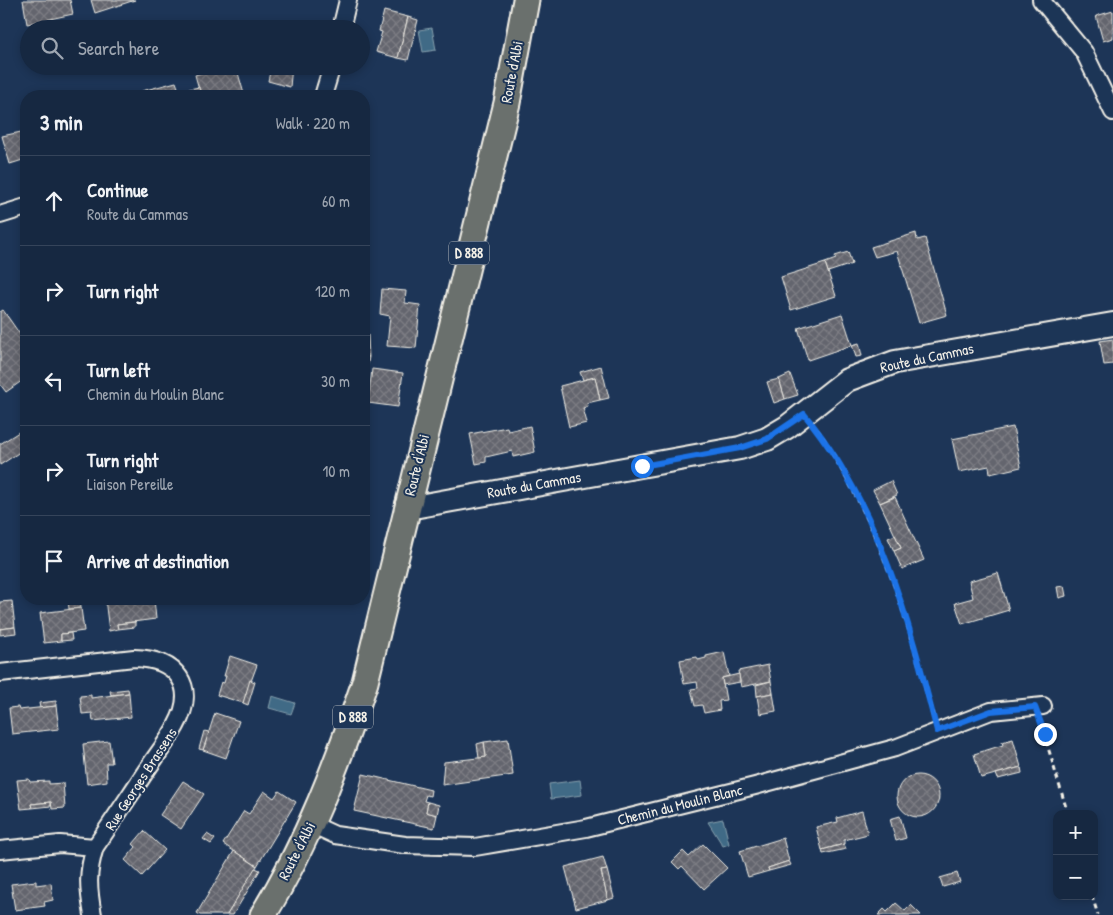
<!DOCTYPE html>
<html lang="en">
<head>
<meta charset="utf-8">
<style>
  body { margin:0; font-family:"Patrick Hand",sans-serif; background:#23344c; color:#f1f3f6 }
  .controls { position:absolute; right:15px; bottom:15px; display:grid; overflow:hidden; border-radius:10px; box-shadow:0 2px 8px #0003 }
  .controls button { width:45px; height:45px; display:grid; place-items:center; padding:0; border:0; border-bottom:1px solid #35445a; background:#162841; color:#f1f3f6; font:25px sans-serif }
  .stop { position:absolute; width:15px; height:15px; margin:-11px; border:4px solid #1a73e8; border-radius:50%; background:#fff }
  .stop.end { background:#1a73e8; border-color:#fff; box-shadow:0 1px 5px #0008 }
  .list { margin:0; padding:0; list-style:none }
  h2 { display:flex; justify-content:space-between; align-items:center; height:65px; margin:0; padding:0 20px; font-size:21px }
  h2 small { font-size:16px; font-weight:400; color:#9ea6b1 }
  .list li { display:grid; grid-template-columns:32px 1fr auto; gap:15px; align-items:center; box-sizing:border-box; height:90px; padding:0 20px; border-top:1px solid #35445a }
  .list b { display:block; font-size:19px; white-space:nowrap }
  .list p { margin:0; font-size:16px; white-space:nowrap; color:#9ea6b1 }
  .list em { font-size:16px; font-style:normal; color:#9ea6b1 }
  .icon { flex:none; width:28px; height:28px; fill:none; stroke:currentColor; stroke-width:2; stroke-linecap:round; stroke-linejoin:round }
  .map { position:relative; flex:none; width:1113px; height:915px; overflow:hidden }
  .search { position:absolute; background:#162841; box-shadow:0 2px 8px #0003; left:20px; top:20px; width:350px; height:55px; display:flex; align-items:center; gap:12px; box-sizing:border-box; padding:0 18px; border-radius:28px; color:#9ea6b1; font-size:19px }
  .panel { position:absolute; background:#162841; box-shadow:0 2px 8px #0003; left:20px; top:90px; width:350px; height:515px; border-radius:20px }
  .map>svg:first-child { display:block }
</style>
</head>
<body>
<div class="map">
<svg width="1113" height="915" viewBox="0 0 1113 915">
  <defs>
    <pattern id="building-cross-hatch" width="8" height="8" patternUnits="userSpaceOnUse" patternTransform="scale(1.25)"><rect width="8" height="8" fill="#64656e"/><path d="M0 0l8 8M0 8l8-8" fill="none" stroke="#7b7c83"/></pattern>
  </defs>
  <rect width="100%" height="100%" fill="#1d3557"/>
  <filter id="ink" filterUnits="userSpaceOnUse"><feTurbulence type="fractalNoise" baseFrequency=".02" numOctaves="2"/><feDisplacementMap in="SourceGraphic" scale="10" xChannelSelector="R" yChannelSelector="G"/><feConvolveMatrix kernelMatrix="1 2 1 2 8 2 1 2 1" color-interpolation-filters="sRGB"/></filter>
  <g filter="url(#ink)">
    <g fill="#3f6a86" stroke="#87a0ad">
      <polygon points="432,28 436,50 423,52 419,30"/>
      <polygon points="272,696 295,703 291,714 269,708"/>
      <polygon points="580,780 582,795 551,799 549,784"/>
      <polygon points="723,819 729,844 723,846 708,822"/>
    </g>
    <g fill="url(#building-cross-hatch)" stroke="#f4f1e8">
      <polygon points="23,0 70,0 73,14 27,24"/>
      <polygon points="91,0 135,0 95,13"/>
      <polygon points="384,11 408,17 398,58 376,52 382,32 379,31"/>
      <polygon points="1113,11 1113,38 1103,41 1096,16"/>
      <polygon points="408,17 418,20 408,60 398,58"/>
      <polygon points="225,66 236,66 244,94 201,96 195,75"/>
      <polygon points="267,66 292,66 290,87 268,81 270,72 266,71"/>
      <polygon points="176,82 181,96 144,96 142,91"/>
      <polygon points="199,87 201,96 191,96 189,89"/>
      <polygon points="26,131 26,159 10,164 2,136"/>
      <polygon points="916,233 917,240 925,238 947,315 919,323 897,251 875,257 871,247"/>
      <polygon points="848,252 852,264 828,272 825,263 836,259 835,256"/>
      <polygon points="825,263 836,296 791,310 781,277"/>
      <polygon points="382,289 406,291 405,303 420,305 416,348 387,346 390,316 380,314"/>
      <polygon points="3,310 26,343 26,378 6,392 0,384 0,312"/>
      <polygon points="842,314 852,345 808,360 798,328"/>
      <polygon points="364,335 368,335 369,357 364,357"/>
      <polygon points="1113,339 1113,364 1104,365 1100,341"/>
      <polygon points="859,343 862,356 856,357 852,345"/>
      <polygon points="364,357 369,357 366,374 364,374"/>
      <polygon points="601,366 609,398 600,400 595,377 583,380 580,372"/>
      <polygon points="372,369 403,373 398,407 368,403"/>
      <polygon points="790,374 798,395 785,399 779,379"/>
      <polygon points="595,377 600,400 587,403 588,406 583,408 587,423 569,427 560,386"/>
      <polygon points="779,379 785,399 774,403 767,382"/>
      <polygon points="530,426 535,452 513,457 512,451 486,457 486,462 476,464 470,434 507,427 508,431"/>
      <polygon points="1013,427 1021,467 990,474 989,466 959,472 952,439"/>
      <polygon points="22,430 26,437 26,448 0,465 0,444"/>
      <polygon points="891,481 897,495 880,503 873,490"/>
      <polygon points="895,497 924,560 902,569 894,551 901,548 880,503"/>
      <polygon points="895,535 901,548 894,551 888,538"/>
      <polygon points="998,573 1009,610 962,624 955,603 973,598 969,581"/>
      <polygon points="1064,586 1066,596 1059,598 1057,587"/>
      <polygon points="80,599 81,608 69,609 68,600"/>
      <polygon points="105,599 154,599 156,619 117,624 118,629 109,631"/>
      <polygon points="12,601 15,627 0,629 0,602"/>
      <polygon points="81,608 84,631 61,634 61,641 44,643 40,613"/>
      <polygon points="135,622 135,627 118,629 117,624"/>
      <polygon points="15,627 16,633 0,635 0,629"/>
      <polygon points="71,633 72,640 61,641 61,634"/>
      <polygon points="724,652 729,676 722,678 726,700 719,701 720,710 704,713 702,705 695,706 691,689 698,688 697,682 684,684 680,660 697,657 698,660 706,658 706,656"/>
      <polygon points="230,656 257,665 243,703 217,695 221,682 224,683 226,676 224,676"/>
      <polygon points="768,665 771,681 741,687 738,671"/>
      <polygon points="739,674 740,682 723,685 722,678"/>
      <polygon points="250,680 255,682 248,705 243,703"/>
      <polygon points="771,681 773,693 757,696 756,685"/>
      <polygon points="128,689 129,693 111,695 110,691"/>
      <polygon points="129,693 131,717 93,721 92,713 82,714 80,696 91,695 91,698"/>
      <polygon points="773,693 776,711 760,714 757,696"/>
      <polygon points="56,701 56,706 40,708 39,703"/>
      <polygon points="56,706 59,729 12,734 9,708 18,707 19,710"/>
      <polygon points="215,713 239,721 226,758 203,750"/>
      <polygon points="204,731 209,732 203,750 199,749"/>
      <polygon points="508,739 513,775 442,785 444,762 486,757 484,742"/>
      <polygon points="1013,739 1021,767 981,778 974,754 1003,745 1002,742"/>
      <polygon points="109,741 112,763 106,763 107,781 87,784 83,744"/>
      <polygon points="484,742 486,757 479,758 477,744"/>
      <polygon points="1021,767 1022,773 998,779 996,774"/>
      <polygon points="363,774 431,790 430,796 426,795 424,801 428,802 426,812 437,815 434,828 354,811"/>
      <circle cx="918" cy="796" r="21"/>
      <polygon points="29,779 30,782 49,781 49,784 63,783 65,808 52,809 51,802 31,804 32,808 21,809 17,780"/>
      <polygon points="183,781 204,794 181,829 160,815"/>
      <polygon points="264,791 274,798 279,791 296,802 257,866 223,844 244,811 249,814"/>
      <polygon points="51,802 51,806 32,808 31,804"/>
      <polygon points="428,802 439,805 437,815 426,812"/>
      <polygon points="862,811 868,834 844,840 844,844 822,850 816,827 838,822 837,818"/>
      <polygon points="900,816 906,838 896,841 890,819"/>
      <polygon points="144,831 165,850 142,876 125,860 136,847 133,844"/>
      <polygon points="207,834 215,839 211,844 203,839"/>
      <polygon points="783,838 789,861 768,868 769,871 748,877 740,851"/>
      <polygon points="703,844 727,868 704,889 682,866 679,869 672,862 683,851 689,857"/>
      <polygon points="844,844 846,849 823,854 822,850"/>
      <polygon points="234,851 257,866 227,915 200,915 197,913"/>
      <polygon points="603,857 607,870 601,871 608,900 576,908 565,867"/>
      <polygon points="789,861 791,865 769,871 768,868"/>
      <polygon points="255,868 260,870 233,915 227,915"/>
      <polygon points="607,870 614,898 608,900 601,871"/>
      <polygon points="957,873 960,882 943,887 940,878"/>
      <polygon points="36,881 36,885 51,883 53,900 44,902 45,906 15,910 11,884"/>
      <polygon points="896,903 905,911 911,905 921,915 878,915 884,909 887,912"/>
    </g>
    <g fill="none" stroke-linecap="round" stroke-linejoin="round">
      <defs>
        <g id="street">
          <polyline points="1041,0 1084,52 1113,112"/>
          <polyline points="341,29 348,0"/>
          <polyline points="323,96 332,66"/>
          <polyline points="0,215 26,207"/>
          <path d="M 0,673 L 134,658 C 177,659 198,686 176,726 C 166,744 153,760 142,777 C 126,801 111,824 95,847 C 87,873 88,888 93,915"/>
          <polyline points="311,824 335,835 405,845 475,847 586,828 755,786 895,748 991,711 1043,706"/>
          <polyline points="0,850 60,844 95,847"/>
        </g>
        <polyline id="secondary" points="407,505 419,506 740,448 767,439 787,427 847,380 895,362 1113,324"/>
        <path id="primary" d="M 263,915 C 308,842 338,762 365,682 L 507,103 L 526,0"/>
      </defs>
      <use href="#street" stroke="#f4f1e8" stroke-width="20"/>
      <use href="#secondary" stroke="#f4f1e8" stroke-width="26"/>
      <use href="#primary" stroke="#f4f1e8" stroke-width="29"/>
      <g stroke="#f4f1e8" stroke-width="3" stroke-dasharray="5 4" stroke-linecap="butt">
        <path d="M 817,430 C 829,445 837,462 847,479 C 888,553 912,634 933,716"/>
        <polyline points="1041,724 1068,814"/>
        <polyline points="1092,896 1098,915"/>
      </g>
      <use href="#street" stroke="#1d3557" stroke-width="16"/>
      <use href="#secondary" stroke="#1d3557" stroke-width="22"/>
      <use href="#primary" stroke="#6b706d" stroke-width="25"/>
    </g>
  </g>
  <g fill="none" stroke-linecap="round" stroke-linejoin="round" filter="url(#ink)">
    <path stroke="#1a73e8" stroke-width="6" d="M 642,466 L 740,448 L 767,439 L 804,414 C 878,503 909,621 937,731 L 991,711 L 1035,707 L 1045,734"/>
  </g>
  <g text-anchor="middle" stroke-width="4" stroke-linejoin="round" paint-order="stroke">
    <g fill="#1d3557" stroke="#b4b9bc" stroke-width="1">
      <rect x="449" y="241.5" width="40" height="23" rx="4"/>
      <rect x="333" y="705.5" width="40" height="23" rx="4"/>
    </g>
    <g font-size="14" font-weight="bold" fill="#f4f1e8">
      <text x="469" y="258">D 888</text>
      <text x="353" y="722">D 888</text>
    </g>
    <g font-size="15" fill="#f4f1e8" stroke="#1d3557">
      <text transform="translate(512 72) rotate(-79)" y="5">Route d'Albi</text>
      <text transform="translate(927 358) rotate(-12)" y="5">Route du Cammas</text>
      <text transform="translate(417 465) rotate(-76)" y="5">Route d'Albi</text>
      <text transform="translate(534 485) rotate(-10)" y="5">Route du Cammas</text>
      <text transform="translate(141 779) rotate(-57)" y="5">Rue Georges Brassens</text>
      <text transform="translate(680 805) rotate(-14)" y="5">Chemin du Moulin Blanc</text>
      <text transform="translate(297 851) rotate(-63)" y="5">Route d'Albi</text>
    </g>
  </g>
</svg>
<div class="controls">
<button>+</button>
<button>−</button>
</div>
<div class="stop" style="left:642px;top:466px"></div>
<div class="stop end" style="left:1045px;top:734px"></div>
<div class="search"><svg class="icon" aria-label="search" viewBox="0 0 24 24"><circle cx="10" cy="10" r="6"/><path d="M15 15l6 6"/></svg>Search here</div>
<section class="panel">
<h2>3 min<small>Walk · 220 m</small></h2>
<ul class="list">
<li><svg class="icon" aria-label="ahead" viewBox="0 0 24 24"><path d="M12 20V5M6 11l6-6 6 6"/></svg><div><b>Continue</b><p>Route du Cammas</p></div><em>60 m</em></li>
<li><svg class="icon" aria-label="right" viewBox="0 0 24 24"><path d="M7 20v-9h11M14 6l5 5-5 5"/></svg><div><b>Turn right</b></div><em>120 m</em></li>
<li><svg class="icon" aria-label="left" viewBox="0 0 24 24"><path d="M17 20v-9H6M10 6l-5 5 5 5"/></svg><div><b>Turn left</b><p>Chemin du Moulin Blanc</p></div><em>30 m</em></li>
<li><svg class="icon" aria-label="right" viewBox="0 0 24 24"><path d="M7 20v-9h11M14 6l5 5-5 5"/></svg><div><b>Turn right</b><p>Liaison Pereille</p></div><em>10 m</em></li>
<li><svg class="icon" aria-label="arrive" viewBox="0 0 24 24"><path d="M6 21V4h12l-3 4 3 4H6"/></svg><div><b>Arrive at destination</b></div></li>
</ul>
</section>
</div>
</body>
</html>
